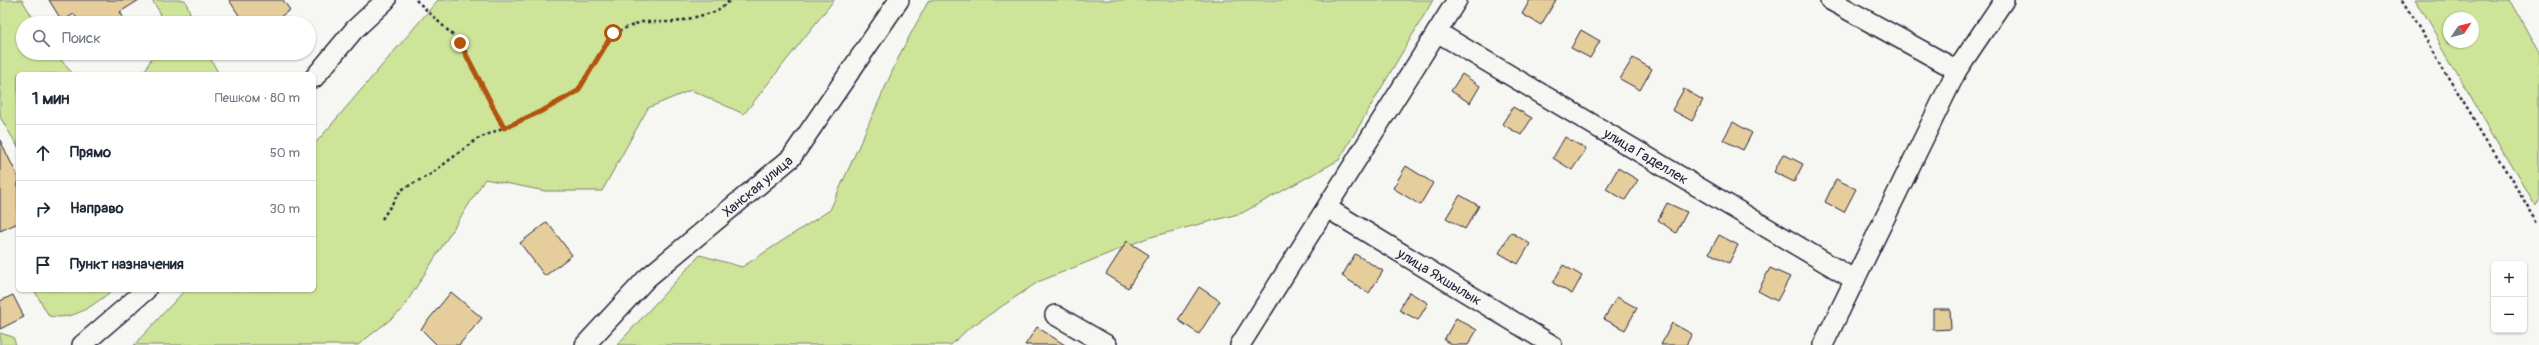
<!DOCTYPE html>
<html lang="ru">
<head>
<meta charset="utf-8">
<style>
  body { margin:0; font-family:Pangolin,sans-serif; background:#f2f2f3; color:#1f2937 }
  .controls { position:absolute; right:12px; bottom:12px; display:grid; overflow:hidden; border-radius:6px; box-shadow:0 1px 3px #0004 }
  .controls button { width:36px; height:36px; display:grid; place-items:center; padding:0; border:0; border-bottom:1px solid #e0e1e3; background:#fff; color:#1f2937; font:20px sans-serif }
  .compass { position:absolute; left:2443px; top:12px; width:36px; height:36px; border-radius:50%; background:#fff; box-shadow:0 1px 3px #0004; rotate:55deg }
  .stop { position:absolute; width:12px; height:12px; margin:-9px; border:3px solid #b45309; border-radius:50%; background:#fff }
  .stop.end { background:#b45309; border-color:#fff; box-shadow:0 1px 4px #0008 }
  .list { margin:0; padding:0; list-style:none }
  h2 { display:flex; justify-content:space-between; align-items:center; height:52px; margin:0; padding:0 16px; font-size:17px }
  h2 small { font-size:13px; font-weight:400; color:#747a83 }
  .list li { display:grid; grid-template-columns:26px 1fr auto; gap:12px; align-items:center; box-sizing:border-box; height:56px; padding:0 16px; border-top:1px solid #e0e1e3 }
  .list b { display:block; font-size:15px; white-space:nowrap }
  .list em { font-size:13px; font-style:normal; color:#747a83 }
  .icon { flex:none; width:22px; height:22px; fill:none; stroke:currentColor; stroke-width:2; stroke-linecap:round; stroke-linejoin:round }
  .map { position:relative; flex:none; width:2539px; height:345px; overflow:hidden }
  .search { position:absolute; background:#fff; box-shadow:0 1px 3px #0004; left:16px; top:16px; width:300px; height:44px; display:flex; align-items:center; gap:10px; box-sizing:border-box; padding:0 14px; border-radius:22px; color:#747a83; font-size:15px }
  .panel { position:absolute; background:#fff; box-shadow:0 1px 3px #0004; left:16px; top:72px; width:300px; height:220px; border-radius:6px }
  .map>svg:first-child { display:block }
</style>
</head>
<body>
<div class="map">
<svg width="2539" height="345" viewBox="0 0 2539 345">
  <rect width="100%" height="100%" fill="#f6f6f2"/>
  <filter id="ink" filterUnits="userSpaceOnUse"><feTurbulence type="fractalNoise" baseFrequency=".025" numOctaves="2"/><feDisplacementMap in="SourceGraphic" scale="8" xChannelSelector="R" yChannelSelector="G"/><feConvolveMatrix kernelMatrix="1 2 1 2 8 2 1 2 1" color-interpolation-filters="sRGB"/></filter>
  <g filter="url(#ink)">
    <g fill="#cee499" stroke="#78836a" fill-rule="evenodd">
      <polygon points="0,0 22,0 36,23 23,23 23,53 55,53 73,74 18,74 18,147 0,117"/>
      <polygon points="152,0 185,0 194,23 161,23 159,11"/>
      <polygon points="438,0 834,0 744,114 691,90 648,108 602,191 545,191 485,179 401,311 358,345 134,345 185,290 314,290 314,145"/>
      <polygon points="929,0 1433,0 1339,160 1242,213 1147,238 1038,282 968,329 951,345 617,345 700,255 742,267 830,210 901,52"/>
      <path d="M 2415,0 L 2510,0 L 2539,53 L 2539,200 L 2535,206 ZM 2449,18 L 2473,18 L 2473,42 L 2449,42 Z"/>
      <polygon points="154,53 207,53 219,74 139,74 146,69"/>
      <path d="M 34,290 L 113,290 C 93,305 75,321 49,316 Z"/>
      <polygon points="0,333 13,337 16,345 0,345"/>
    </g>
    <g fill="#e6cd9c" stroke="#22223b">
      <polygon points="49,0 139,0 120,12 127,23 80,23 74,14 62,21"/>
      <polygon points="229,0 283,0 290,10 271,23 244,23"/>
      <polygon points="1530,0 1556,0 1541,25 1522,14"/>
      <polygon points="1581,30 1600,41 1590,58 1571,48"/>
      <polygon points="1633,58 1652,69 1640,90 1620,79"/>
      <polygon points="1462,74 1480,86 1470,103 1451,91"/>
      <polygon points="1684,89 1703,100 1692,121 1672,110"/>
      <polygon points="1513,107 1532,118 1521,135 1502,124"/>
      <polygon points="1733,122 1752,133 1743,150 1723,140"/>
      <polygon points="1565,137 1586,149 1572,170 1553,158"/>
      <polygon points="0,140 18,177 18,223 0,231"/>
      <polygon points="1783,154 1803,164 1794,182 1774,172"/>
      <polygon points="1406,166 1433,183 1420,205 1393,188"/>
      <polygon points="1618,168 1638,180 1625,200 1606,189"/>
      <polygon points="1836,179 1856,189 1844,212 1825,202"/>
      <polygon points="1460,195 1479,206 1465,229 1446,218"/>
      <polygon points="1667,203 1687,212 1676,233 1658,220"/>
      <polygon points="547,222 572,255 545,276 520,243"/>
      <polygon points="1511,232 1530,244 1518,264 1499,253"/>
      <polygon points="1719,235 1738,245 1729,263 1709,253"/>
      <polygon points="1127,241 1149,255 1128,288 1106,274"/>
      <polygon points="1355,254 1383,271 1369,293 1342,276"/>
      <polygon points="1563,265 1582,276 1572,294 1553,283"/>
      <polygon points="1770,268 1790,277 1777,301 1758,291"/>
      <polygon points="1199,287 1220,301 1199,334 1178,320"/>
      <polygon points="451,292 482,318 459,345 437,345 421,329"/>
      <polygon points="1409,292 1428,303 1418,320 1399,310"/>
      <polygon points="13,295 24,317 0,329 0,301"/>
      <polygon points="1617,297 1637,308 1625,330 1604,319"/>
      <polygon points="1933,309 1950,309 1951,329 1933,330"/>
      <polygon points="1456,318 1477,330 1468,345 1452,345 1444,340"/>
      <polygon points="1672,323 1692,334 1686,345 1661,345"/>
      <polygon points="1037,327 1065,345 1025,345"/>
    </g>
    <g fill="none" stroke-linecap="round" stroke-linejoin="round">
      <defs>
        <g id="minor">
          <polyline points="1830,0 1957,70"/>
          <path id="s1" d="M 1437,32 L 1855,280"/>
          <polyline points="314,78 354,30 386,0"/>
          <path id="s2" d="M 1327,208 L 1552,345"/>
          <polyline points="1055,315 1107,345"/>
          <polyline points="82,345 146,290"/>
          <path id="s3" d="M 585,345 L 647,278 L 791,158 L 899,0"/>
          <polyline points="1240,345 1457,0"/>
          <polyline points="1823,345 1957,70 2004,0"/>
        </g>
      </defs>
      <use href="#minor" stroke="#22223b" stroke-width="22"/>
      <g stroke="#22223b" stroke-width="2.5" stroke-dasharray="3 3" stroke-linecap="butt">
        <polyline points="416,0 461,43 503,128"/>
        <polyline points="2402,0 2539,225"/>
        <polyline points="382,219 401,190 431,174 477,139 544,110 577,91 613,33 641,22 676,22 715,12 731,0"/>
      </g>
      <use href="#minor" stroke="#f6f6f2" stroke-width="19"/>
    </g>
  </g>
  <g fill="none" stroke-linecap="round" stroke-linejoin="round" filter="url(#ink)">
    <polyline stroke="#b45309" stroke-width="5" points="460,43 504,128 544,110 578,91 613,33"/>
  </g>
  <g text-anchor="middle" stroke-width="3.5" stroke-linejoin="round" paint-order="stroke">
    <g font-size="14" fill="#22223b" stroke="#f6f6f2">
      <text dy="5" stroke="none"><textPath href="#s1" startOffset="243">улица Гаделлек</textPath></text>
      <text dy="5" stroke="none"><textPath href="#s3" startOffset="235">Ханская улица</textPath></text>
      <text dy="5" stroke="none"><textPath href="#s2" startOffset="132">улица Яхшылык</textPath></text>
    </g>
  </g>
</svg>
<div class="controls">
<button>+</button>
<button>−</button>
</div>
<svg class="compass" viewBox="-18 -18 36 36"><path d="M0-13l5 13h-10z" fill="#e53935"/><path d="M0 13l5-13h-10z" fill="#747a83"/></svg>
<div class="stop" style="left:613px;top:33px"></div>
<div class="stop end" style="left:460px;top:43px"></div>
<div class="search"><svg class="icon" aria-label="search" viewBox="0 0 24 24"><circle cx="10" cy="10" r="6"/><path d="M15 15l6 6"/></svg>Поиск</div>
<section class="panel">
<h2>1 мин<small>Пешком · 80 m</small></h2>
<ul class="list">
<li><svg class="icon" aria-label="ahead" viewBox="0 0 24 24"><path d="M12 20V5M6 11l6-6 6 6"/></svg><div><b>Прямо</b></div><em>50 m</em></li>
<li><svg class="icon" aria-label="right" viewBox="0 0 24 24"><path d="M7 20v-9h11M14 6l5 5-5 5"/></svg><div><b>Направо</b></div><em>30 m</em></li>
<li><svg class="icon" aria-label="arrive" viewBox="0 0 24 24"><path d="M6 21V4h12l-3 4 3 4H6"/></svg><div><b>Пункт назначения</b></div></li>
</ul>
</section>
</div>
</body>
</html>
